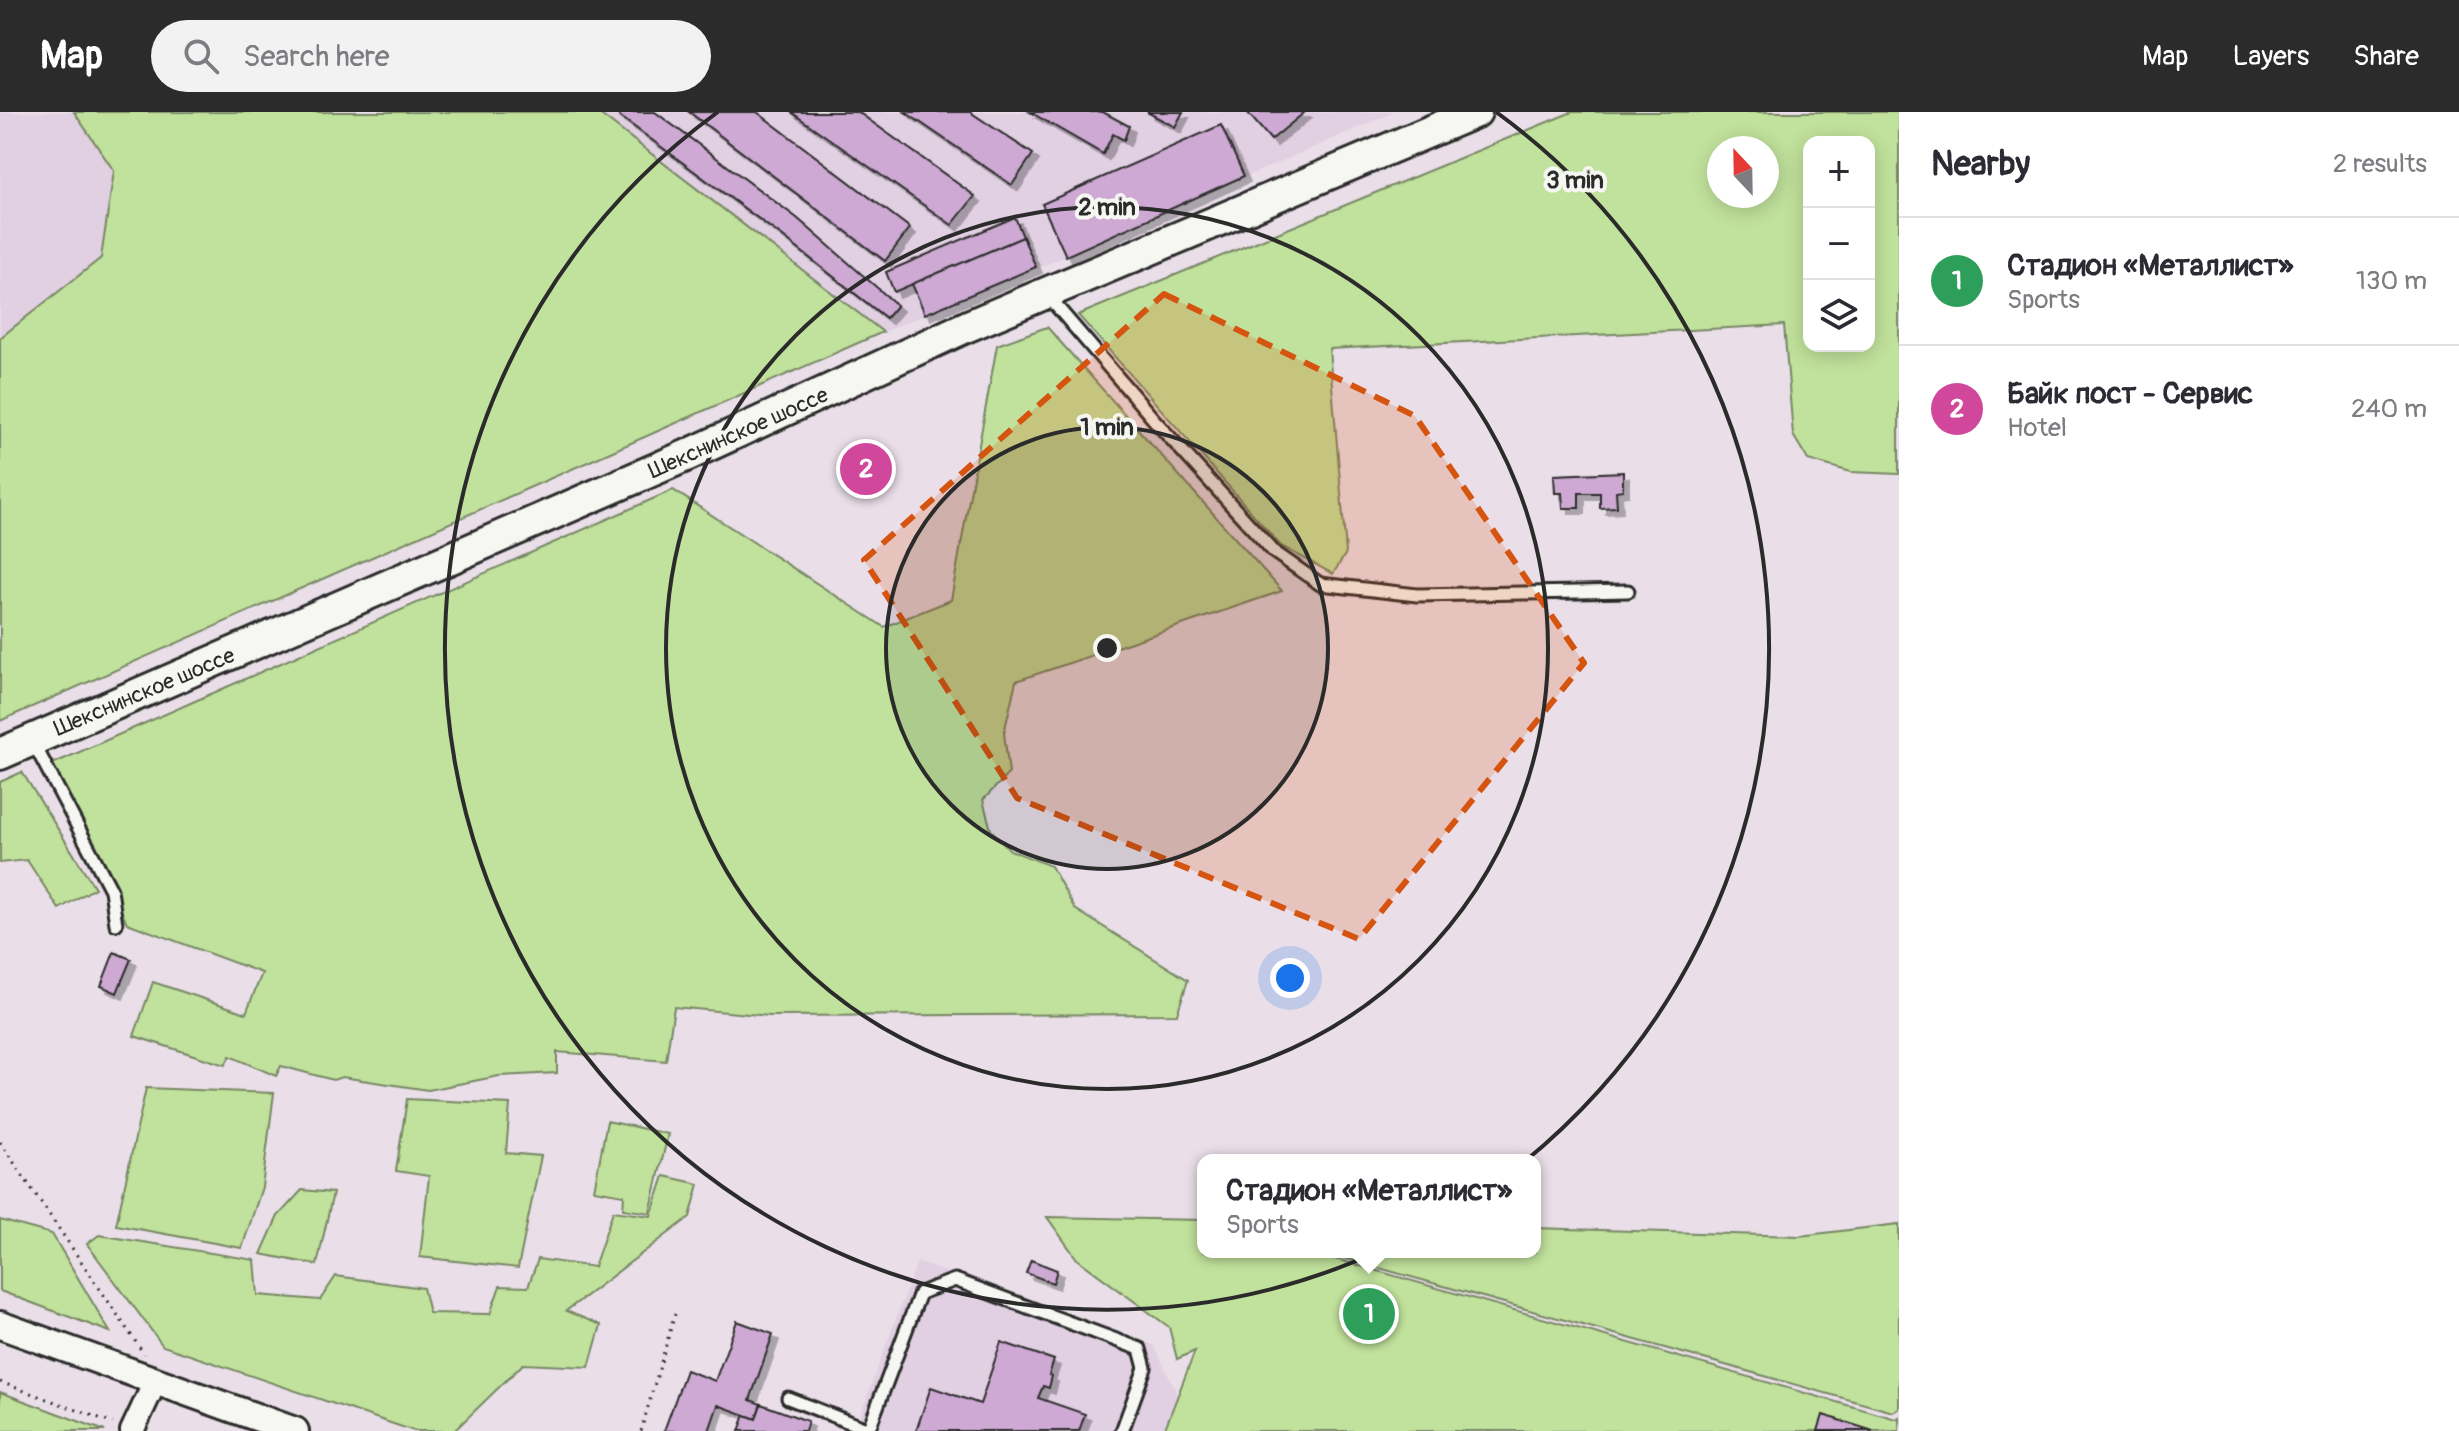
<!DOCTYPE html>
<html lang="en">
<head>
<meta charset="utf-8">
<style>
  body { margin:0; font-family:Pangolin,sans-serif; background:#f2f2f3; color:#2b2b33 }
  .controls { position:absolute; right:24px; top:24px; display:grid; overflow:hidden; border-radius:16px; box-shadow:0 4px 20px #0003 }
  .controls button { width:72px; height:72px; display:grid; place-items:center; padding:0; border:0; border-bottom:2px solid #e1e1e2; background:#fff; color:#2b2b33; font:40px sans-serif }
  .compass { position:absolute; left:1707px; top:24px; width:72px; height:72px; border-radius:50%; background:#fff; box-shadow:0 4px 20px #0003; rotate:338deg }
  .you { position:absolute; left:1290px; top:866px; width:28px; height:28px; margin:-20px; border:6px solid #fff; border-radius:50%; background:#1a73e8; box-shadow:0 0 0 12px #1a73e833 }
  .badge { display:grid; place-items:center; width:52px; height:52px; border-radius:50%; background:#2b2b2b; color:#fff; font-size:26px; font-weight:700 }
  .pin { position:absolute; translate:-50% -50%; border:4px solid #fff; box-shadow:0 2px 8px #0006 }
  .popup { position:absolute; left:1197px; top:1042px; width:344px; height:104px; box-sizing:border-box; display:grid; place-content:center; border-radius:16px; background:#fff; filter:drop-shadow(0 2px 6px #0005); font-size:26px; white-space:nowrap; color:#7c7c81 }
  .popup b { font-size:30px; color:#2b2b33 }
  .popup::after { content:''; position:absolute; left:50%; top:100%; margin-left:-16px; border:16px solid transparent; border-top-color:#fff }
  .list { margin:0; padding:0; list-style:none }
  h2 { display:flex; justify-content:space-between; align-items:center; height:104px; margin:0; padding:0 32px; font-size:34px }
  h2 small { font-size:26px; font-weight:400; color:#7c7c81 }
  .list li { display:grid; grid-template-columns:52px 1fr auto; gap:24px; align-items:center; box-sizing:border-box; height:128px; padding:0 32px; border-top:2px solid #e1e1e2 }
  .list b { display:block; font-size:30px; white-space:nowrap }
  .list p { margin:0; font-size:26px; white-space:nowrap; color:#7c7c81 }
  .list em { font-size:26px; font-style:normal; color:#7c7c81 }
  .icon { flex:none; width:44px; height:44px; fill:none; stroke:currentColor; stroke-width:2; stroke-linecap:round; stroke-linejoin:round }
  .map { position:relative; flex:none; width:1899px; height:1319px; overflow:hidden }
  header { display:flex; align-items:center; gap:48px; box-sizing:border-box; height:112px; padding:0 40px; background:#2b2b2b; color:#fff }
  header strong { font-size:38px }
  nav { display:flex; gap:44px; margin-inline-start:auto; font-size:28px }
  .search { width:560px; height:72px; background:#f2f2f3; display:flex; align-items:center; gap:20px; box-sizing:border-box; padding:0 28px; border-radius:44px; color:#7c7c81; font-size:30px }
  main { display:flex }
  aside { flex:1; background:#fff }
  .map>svg:first-child { display:block }
</style>
</head>
<body>
<header>
<strong>Map</strong>
<div class="search"><svg class="icon" aria-label="search" viewBox="0 0 24 24"><circle cx="10" cy="10" r="6"/><path d="M15 15l6 6"/></svg>Search here</div>
<nav><a>Map</a><a>Layers</a><a>Share</a></nav>
</header>
<main>
<div class="map">
<svg width="1899" height="1319" viewBox="0 0 1899 1319">
  <defs>
    <filter id="shadow"><feDropShadow dx="6" dy="6" stdDeviation="0" flood-color="#0004"/></filter>
  </defs>
  <rect width="100%" height="100%" fill="#eadfe9"/>
  <filter id="ink" filterUnits="userSpaceOnUse"><feTurbulence type="fractalNoise" baseFrequency=".0125" numOctaves="2"/><feDisplacementMap in="SourceGraphic" scale="16" xChannelSelector="R" yChannelSelector="G"/><feConvolveMatrix kernelMatrix="1 2 1 2 8 2 1 2 1" color-interpolation-filters="sRGB"/></filter>
  <g filter="url(#ink)">
    <g fill="#e1cfe2">
      <polygon points="0,0 74,0 115,59 101,146 0,226"/>
      <polygon points="597,0 1394,0 1066,144 883,220"/>
      <polygon points="917,1150 1154,1233 1178,1284 1164,1319 854,1319"/>
    </g>
    <g fill="#c1e29c" stroke="#768664" stroke-width="2" fill-rule="evenodd">
      <polygon points="74,0 597,0 883,220 0,609 0,226 101,146 114,59"/>
      <path d="M 1572,0 L 1899,0 L 1899,362 L 1851,360 L 1808,348 L 1793,323 L 1784,213 L 1329,237 L 1346,441 L 1333,462 L 1281,434 L 1078,203 ZM 1809,30 L 1869,30 L 1869,234 L 1809,234 ZM 1719,36 L 1767,36 L 1767,84 L 1719,84 Z"/>
      <polygon points="1047,215 1282,479 1016,569 1004,621 1009,661 983,688 991,718 1010,738 1051,754 1075,797 1188,868 1177,902 770,904 674,895 666,949 557,940 557,961 499,964 428,978 342,965 333,968 281,954 276,964 230,944 225,953 134,924 153,870 246,901 262,861 127,811 50,653 673,378 884,515 951,488 997,233"/>
      <polygon points="22,660 95,776 59,797 27,748 0,751 0,670"/>
      <polygon points="146,976 274,981 262,1075 242,1136 116,1113"/>
      <polygon points="407,987 510,992 506,1041 541,1044 518,1156 420,1145 429,1064 396,1059"/>
      <polygon points="607,1009 668,1022 650,1101 623,1097 624,1083 594,1078"/>
      <polygon points="664,1064 699,1072 690,1105 566,1199 601,1213 589,1255 523,1252 454,1319 414,1319 163,1234 87,1132 99,1123 255,1148 258,1183 320,1188 336,1164 423,1176 429,1201 490,1202 500,1174 528,1175 538,1147 594,1155 613,1099 651,1104"/>
      <polygon points="302,1078 333,1081 317,1153 261,1142 278,1104"/>
      <polygon points="1047,1105 1203,1108 1203,1140 1535,1140 1535,1116 1799,1124 1899,1112 1899,1297 1893,1300 1340,1145 1332,1146 1896,1307 1899,1305 1899,1319 1164,1319 1195,1239 1177,1247 1169,1215 1077,1147"/>
      <polygon points="0,1108 52,1122 110,1220 0,1179"/>
      <polygon points="0,1280 105,1319 0,1319"/>
    </g>
    <g fill="#cda9d3" stroke="#2b2b2b" stroke-width="2" filter="url(#shadow)">
      <polygon points="614,0 655,0 797,106 897,193 886,206 783,125"/>
      <polygon points="689,0 757,0 910,116 885,149"/>
      <polygon points="791,0 858,0 975,84 952,113"/>
      <polygon points="905,0 970,0 1033,42 1012,73"/>
      <polygon points="1030,0 1103,0 1129,14 1124,28 1113,22 1103,42"/>
      <polygon points="1147,0 1183,0 1175,15"/>
      <polygon points="1247,0 1305,0 1271,28"/>
      <polygon points="1221,13 1244,64 1066,144 1042,92"/>
      <polygon points="1015,105 1023,125 894,180 886,160"/>
      <polygon points="1023,125 1036,155 925,202 912,172"/>
      <polygon points="1623,360 1623,378 1616,379 1617,395 1600,396 1600,381 1579,381 1579,396 1563,396 1562,381 1555,381 1554,363"/>
      <polygon points="114,840 131,847 117,881 101,874"/>
      <polygon points="1031,1148 1057,1158 1053,1171 1026,1161"/>
      <polygon points="737,1209 773,1222 750,1288 761,1292 756,1307 718,1293 709,1319 664,1319 686,1258 715,1269"/>
      <polygon points="1001,1230 1054,1248 1049,1263 1052,1264 1049,1276 1043,1274 1038,1286 1085,1302 1079,1319 916,1319 931,1275 980,1292"/>
      <polygon points="761,1292 808,1309 805,1319 739,1319 745,1303 756,1307"/>
      <polygon points="1823,1303 1873,1319 1818,1319"/>
    </g>
    <g fill="none" stroke-linecap="round" stroke-linejoin="round">
      <defs>
        <g id="service">
          <polyline points="1046,182 1156,310 1274,440 1320,472 1417,483 1628,479"/>
          <polyline points="32,628 111,778 116,812"/>
          <polyline points="788,1286 869,1318"/>
          <polyline points="868,1319 920,1181 955,1168 1140,1237 1145,1256 1122,1319"/>
        </g>
        <polyline id="minor" points="132,1319 156,1268"/>
        <polyline id="tertiary" points="0,1213 295,1319"/>
        <polyline id="secondary" points="0,642 688,343 968,214 1476,0"/>
      </defs>
      <use href="#service" stroke="#2b2b2b" stroke-width="17"/>
      <use href="#minor" stroke="#2b2b2b" stroke-width="28"/>
      <use href="#tertiary" stroke="#2b2b2b" stroke-width="32"/>
      <use href="#secondary" stroke="#2b2b2b" stroke-width="36"/>
      <g stroke="#2b2b2b" stroke-width="3" stroke-dasharray="2 6" stroke-linecap="butt">
        <polyline points="0,1030 144,1242"/>
        <polyline points="0,1270 113,1311"/>
        <polyline points="641,1319 675,1202"/>
      </g>
      <use href="#service" stroke="#f6f6f2" stroke-width="11"/>
      <use href="#minor" stroke="#f6f6f2" stroke-width="22"/>
      <use href="#tertiary" stroke="#f6f6f2" stroke-width="26"/>
      <use href="#secondary" stroke="#f6f6f2" stroke-width="30"/>
    </g>
  </g>
  <path fill="#d5540f" fill-opacity="0.2" stroke="#d5540f" stroke-width="6" stroke-dasharray="16 10" stroke-linejoin="round" d="M 1164,182 L 1415,304 L 1584,551 L 1359,827 L 1017,686 L 864,448 Z"/>
  <circle cx="1107" cy="536" r="221" fill="#2b2b2b" fill-opacity=".12"/>
  <g fill="none" stroke="#2b2b2b" stroke-width="4">
    <circle cx="1107" cy="536" r="221"/>
    <circle cx="1107" cy="536" r="441"/>
    <path d="M1496 0A662 662 0 1 1 718 0"/>
  </g>
  <g text-anchor="middle" stroke-width="8" stroke-linejoin="round" paint-order="stroke">
    <g font-size="22" fill="#2b2b2b" stroke="#f6f6f2">
      <text transform="translate(738 320) rotate(-24)" y="8">Шекснинское шоссе</text>
      <text transform="translate(144 579) rotate(-23)" y="8">Шекснинское шоссе</text>
    </g>
  </g>
  <circle cx="1107" cy="536" r="12" fill="#2b2b2b" stroke="#f6f6f2" stroke-width="4"/>
  <g font-size="24" text-anchor="middle" font-weight="bold" fill="#2b2b2b" stroke="#f6f6f2" stroke-width="8" stroke-linejoin="round" paint-order="stroke">
    <text x="1575" y="76">3 min</text>
    <text x="1107" y="103">2 min</text>
    <text x="1107" y="323">1 min</text>
  </g>
</svg>
<div class="controls">
<button>+</button>
<button>−</button>
<button><svg class="icon" aria-label="layers" viewBox="0 0 24 24"><path d="M12 4l9 5-9 5-9-5zM3 14l9 5 9-5"/></svg></button>
</div>
<svg class="compass" viewBox="-18 -18 36 36"><path d="M0-13l5 13h-10z" fill="#e53935"/><path d="M0 13l5-13h-10z" fill="#7c7c81"/></svg>
<div class="you"></div>
<div class="pin badge" style="left:1369px;top:1202px;background:#2e9e5b">1</div>
<div class="popup"><b>Стадион «Металлист»</b>Sports</div>
<div class="pin badge" style="left:866px;top:357px;background:#d1479c">2</div>
</div>
<aside>
<h2>Nearby<small>2 results</small></h2>
<ul class="list">
<li><span class="badge" style="background:#2e9e5b">1</span><div><b>Стадион «Металлист»</b><p>Sports</p></div><em>130 m</em></li>
<li><span class="badge" style="background:#d1479c">2</span><div><b>Байк пост - Сервис</b><p>Hotel</p></div><em>240 m</em></li>
</ul>
</aside>
</main>
</body>
</html>
